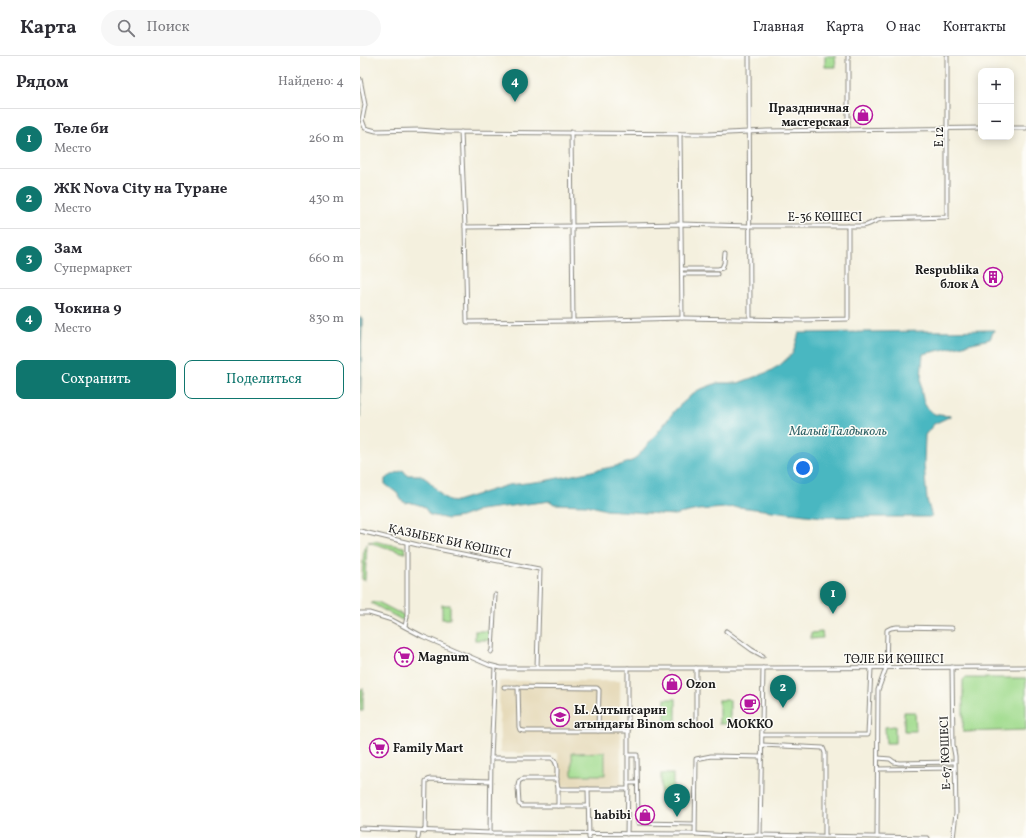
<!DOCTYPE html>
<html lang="ru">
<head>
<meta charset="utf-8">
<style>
  body { margin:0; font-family:Vollkorn,serif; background:#f7f7f7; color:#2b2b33 }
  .controls { position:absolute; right:12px; top:12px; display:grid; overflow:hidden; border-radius:8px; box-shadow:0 2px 10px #0003 }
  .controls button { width:36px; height:36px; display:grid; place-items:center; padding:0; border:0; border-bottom:1px solid #e1e1e2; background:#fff; color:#2b2b33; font:20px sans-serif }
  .you { position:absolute; left:443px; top:412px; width:14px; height:14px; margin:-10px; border:3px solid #fff; border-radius:50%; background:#1a73e8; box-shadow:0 0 0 6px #1a73e833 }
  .badge { display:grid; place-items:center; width:26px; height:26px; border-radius:50%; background:#0f766e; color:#fff; font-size:13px; font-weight:700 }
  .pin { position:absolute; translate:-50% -33px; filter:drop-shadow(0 1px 2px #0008) }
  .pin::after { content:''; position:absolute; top:21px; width:14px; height:12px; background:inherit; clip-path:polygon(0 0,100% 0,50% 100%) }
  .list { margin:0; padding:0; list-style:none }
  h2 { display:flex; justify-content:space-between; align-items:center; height:52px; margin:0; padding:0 16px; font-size:17px }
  h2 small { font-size:13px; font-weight:400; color:#7c7c81 }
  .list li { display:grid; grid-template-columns:26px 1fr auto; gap:12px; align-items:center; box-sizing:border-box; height:60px; padding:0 16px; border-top:1px solid #e1e1e2 }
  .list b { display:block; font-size:15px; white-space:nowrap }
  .list p { margin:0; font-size:13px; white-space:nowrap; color:#7c7c81 }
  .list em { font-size:13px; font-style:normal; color:#7c7c81 }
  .actions { display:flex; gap:8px; padding:12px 16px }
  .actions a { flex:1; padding:9px 0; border:1px solid #0f766e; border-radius:8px; text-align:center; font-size:14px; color:#0f766e }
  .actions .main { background:#0f766e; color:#fff }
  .icon { flex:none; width:22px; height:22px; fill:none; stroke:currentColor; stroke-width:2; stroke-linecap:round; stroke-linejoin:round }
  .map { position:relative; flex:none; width:666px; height:782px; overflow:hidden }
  header { display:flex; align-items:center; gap:24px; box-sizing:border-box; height:56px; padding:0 20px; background:#fff; border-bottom:1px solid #e1e1e2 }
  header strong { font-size:19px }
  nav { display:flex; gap:22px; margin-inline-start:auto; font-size:14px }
  .search { width:280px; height:36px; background:#f7f7f7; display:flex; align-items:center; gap:10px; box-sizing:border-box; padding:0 14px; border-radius:22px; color:#7c7c81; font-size:15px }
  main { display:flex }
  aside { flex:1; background:#fff }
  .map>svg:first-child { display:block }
</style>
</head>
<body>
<header>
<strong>Карта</strong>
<div class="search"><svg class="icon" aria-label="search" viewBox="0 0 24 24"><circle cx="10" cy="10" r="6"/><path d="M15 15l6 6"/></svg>Поиск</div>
<nav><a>Главная</a><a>Карта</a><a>О нас</a><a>Контакты</a></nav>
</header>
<main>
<aside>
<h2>Рядом<small>Найдено: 4</small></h2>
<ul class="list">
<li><span class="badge">1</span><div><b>Төле би</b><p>Место</p></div><em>260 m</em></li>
<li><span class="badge">2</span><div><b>ЖК Nova City на Туране</b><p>Место</p></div><em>430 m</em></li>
<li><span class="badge">3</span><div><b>Зам</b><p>Супермаркет</p></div><em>660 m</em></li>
<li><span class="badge">4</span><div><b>Чокина 9</b><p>Место</p></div><em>830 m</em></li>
</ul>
<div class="actions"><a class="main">Сохранить</a><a>Поделиться</a></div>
</aside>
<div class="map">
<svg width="666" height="782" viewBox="0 0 666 782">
  <rect width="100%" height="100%" fill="#fdfcf7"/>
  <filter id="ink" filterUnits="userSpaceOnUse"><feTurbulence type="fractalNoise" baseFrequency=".025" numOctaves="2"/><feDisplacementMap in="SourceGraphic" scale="8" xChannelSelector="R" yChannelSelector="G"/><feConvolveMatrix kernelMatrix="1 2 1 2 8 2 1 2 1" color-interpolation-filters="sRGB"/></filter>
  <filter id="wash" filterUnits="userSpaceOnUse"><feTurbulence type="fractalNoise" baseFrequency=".012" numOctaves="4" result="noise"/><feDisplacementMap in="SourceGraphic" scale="16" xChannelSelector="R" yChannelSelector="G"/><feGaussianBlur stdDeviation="0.9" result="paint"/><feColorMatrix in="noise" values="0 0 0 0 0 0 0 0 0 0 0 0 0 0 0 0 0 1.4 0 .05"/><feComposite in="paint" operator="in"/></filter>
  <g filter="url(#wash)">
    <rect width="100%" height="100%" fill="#f4f0de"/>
    <polygon fill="#e6daba" points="139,625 260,625 261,730 199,730 198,697 140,697"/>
    <g fill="#a2dc8f" stroke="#5f7c56">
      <polygon points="465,0 475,0 476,11 465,11"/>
      <path d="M 15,485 C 25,488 34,489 44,491 L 45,497 L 8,486 Z"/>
      <polygon points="7,488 5,524 3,524 2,522 4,492"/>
      <rect x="461" y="535" width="8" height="13"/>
      <polygon points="14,546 18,546 45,560 42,564 11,547"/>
      <rect x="82" y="549" width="8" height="14"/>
      <rect x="115" y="575" width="15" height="9"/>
      <polygon points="462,576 463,582 451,583 451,577"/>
      <polygon points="605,622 666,622 666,674 603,676 603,624"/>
      <polygon points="3,632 3,655 0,655 0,634"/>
      <rect x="305" y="643" width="11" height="22"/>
      <rect x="359" y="644" width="11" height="24"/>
      <polygon points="544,656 555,656 556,675 544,675"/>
      <polygon points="535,670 535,687 526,687 525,671"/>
      <polygon points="245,696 245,719 212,719 212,697"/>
      <rect x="301" y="718" width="12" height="29"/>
    </g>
    <g fill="#49b7c1" stroke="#326a6e">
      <polygon points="0,261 2,262 0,361"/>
      <path d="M 634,274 L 630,283 L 563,298 C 562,314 556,348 573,357 C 577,360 586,359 591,360 L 574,368 L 565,379 L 564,408 L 567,444 L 572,461 L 463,461 L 378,451 L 338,454 L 314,459 L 246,454 L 227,449 L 194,448 L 190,445 L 120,454 L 101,461 L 88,463 L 70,459 L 63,450 L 49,446 L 46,447 L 42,445 L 37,437 L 25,428 L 25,423 L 34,418 L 43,414 L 47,419 L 61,419 L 70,426 L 83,441 L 93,446 L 148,429 L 184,425 L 261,409 L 274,404 L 290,386 L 316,353 L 336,335 L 357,327 L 378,327 L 408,316 L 420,309 L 433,297 L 439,277 Z"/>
    </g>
  </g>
  <g filter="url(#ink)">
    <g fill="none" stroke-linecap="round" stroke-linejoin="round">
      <defs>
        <g id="minor">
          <polyline points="389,0 390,263"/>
          <polyline points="488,0 488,74"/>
          <polyline points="0,23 5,49 2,64 5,72 16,75 59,74 85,76 349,78 407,75 621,72"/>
          <polyline points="651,72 666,72"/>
          <path d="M 101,76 L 105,171 L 213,170 L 321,168 L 389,170 L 503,170 C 510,169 515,164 522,163 L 587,161 L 587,0"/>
          <polyline points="211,76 213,265 322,262 320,78"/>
          <polyline points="105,171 107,266 213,265"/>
          <polyline points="322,213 358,213 362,212 364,207 365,197"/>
          <polyline points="322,218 357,218"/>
          <polyline points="322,262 442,264 488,263 488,170"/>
          <polyline points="0,475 62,490 179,513 180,514 177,611"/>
          <polyline points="0,557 9,557 32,564 62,580 129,609 141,612 403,612 666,611"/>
          <polyline points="45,570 47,561 47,487"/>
          <polyline points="366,575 392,594 403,600"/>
          <polyline points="131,596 132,594 135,539"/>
          <polyline points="592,611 593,689 595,700 596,757 593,782"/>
          <polyline points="336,612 336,665"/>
          <polyline points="144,631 237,632 239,634 238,675"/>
          <polyline points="158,631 159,671 160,674 164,675 268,675"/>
          <polyline points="402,679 508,679 511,612"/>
          <polyline points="402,689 463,692 465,697 465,780"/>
          <polyline points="268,699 277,699 278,767 334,768"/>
          <path d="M 131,702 L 192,702 C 202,709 193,724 199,733 L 268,733"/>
          <polyline points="518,702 530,703 534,706 539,707 594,706"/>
          <polyline points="518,713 594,712"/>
          <polyline points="197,723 163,723 159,725 158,730 159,748 162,750 228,750"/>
          <polyline points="268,727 268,612"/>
          <polyline points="198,731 198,750"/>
          <polyline points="228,733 229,782"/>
          <polyline points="0,772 130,777 335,778 370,780 400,779 568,782"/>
          <polyline points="65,776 66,725 70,723 130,725"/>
          <polyline points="130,777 131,702 135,611"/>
          <polyline points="267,778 268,727 277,727"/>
          <polyline points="335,778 336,703 351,700 402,701"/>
          <polyline points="400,779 403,612"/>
          <polyline points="517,781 518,634 526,612 527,574 531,572 537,571 592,572"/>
          <polyline points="58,782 59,775"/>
        </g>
      </defs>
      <use href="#minor" stroke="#88867d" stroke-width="5"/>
      <use href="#minor" stroke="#fff" stroke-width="3"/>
    </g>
  </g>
  <defs>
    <symbol id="shop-ring" viewBox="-11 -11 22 22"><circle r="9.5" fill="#fdfcf7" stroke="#b5179e" stroke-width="1.5"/><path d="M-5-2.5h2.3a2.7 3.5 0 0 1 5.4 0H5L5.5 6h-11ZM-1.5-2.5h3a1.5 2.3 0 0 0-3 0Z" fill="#b5179e"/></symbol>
    <symbol id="building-ring" viewBox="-11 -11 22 22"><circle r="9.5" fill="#fdfcf7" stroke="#b5179e" stroke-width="1.5"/><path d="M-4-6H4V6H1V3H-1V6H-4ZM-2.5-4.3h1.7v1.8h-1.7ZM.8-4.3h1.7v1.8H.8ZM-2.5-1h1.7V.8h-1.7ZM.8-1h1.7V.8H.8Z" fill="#b5179e"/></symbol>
    <symbol id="supermarket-ring" viewBox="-11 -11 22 22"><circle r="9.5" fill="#fdfcf7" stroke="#b5179e" stroke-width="1.5"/><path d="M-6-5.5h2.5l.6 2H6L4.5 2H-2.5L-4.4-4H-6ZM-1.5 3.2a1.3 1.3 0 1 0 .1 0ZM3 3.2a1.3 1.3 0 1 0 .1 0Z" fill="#b5179e"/></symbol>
    <symbol id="cafe-ring" viewBox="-11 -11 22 22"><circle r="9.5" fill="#fdfcf7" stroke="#b5179e" stroke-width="1.5"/><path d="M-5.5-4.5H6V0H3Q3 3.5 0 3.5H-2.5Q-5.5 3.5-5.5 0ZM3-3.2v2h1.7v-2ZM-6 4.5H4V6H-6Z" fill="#b5179e"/></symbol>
    <symbol id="school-ring" viewBox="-11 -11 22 22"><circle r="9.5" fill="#fdfcf7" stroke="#b5179e" stroke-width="1.5"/><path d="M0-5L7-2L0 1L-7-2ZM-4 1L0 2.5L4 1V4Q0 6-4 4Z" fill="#b5179e"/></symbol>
  </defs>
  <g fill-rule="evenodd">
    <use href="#shop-ring" x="492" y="48" width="22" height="22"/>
    <use href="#building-ring" x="622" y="210" width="22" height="22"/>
    <use href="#supermarket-ring" x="33" y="590" width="22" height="22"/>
    <use href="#shop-ring" x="301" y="617" width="22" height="22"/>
    <use href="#cafe-ring" x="379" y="637" width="22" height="22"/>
    <use href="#school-ring" x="189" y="650" width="22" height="22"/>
    <use href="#supermarket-ring" x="8" y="681" width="22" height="22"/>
    <use href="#shop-ring" x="274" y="748" width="22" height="22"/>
  </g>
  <g text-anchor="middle" stroke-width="3" stroke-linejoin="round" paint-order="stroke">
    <g font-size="12" font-weight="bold" fill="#1c1c1c" stroke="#fdfcf7" text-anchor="start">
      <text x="489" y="56" text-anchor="end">Праздничная<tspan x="489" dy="14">мастерская</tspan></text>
      <text x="619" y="218" text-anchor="end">Respublika<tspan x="619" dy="14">блок А</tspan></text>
      <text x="58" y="605">Magnum</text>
      <text x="326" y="632">Ozon</text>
      <text x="214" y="658">Ы. Алтынсарин<tspan x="214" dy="14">атындағы Binom school</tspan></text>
      <text x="390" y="672" text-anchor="middle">МОККО</text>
      <text x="33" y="696">Family Mart</text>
      <text x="271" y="763" text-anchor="end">habibi</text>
    </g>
    <g font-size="12" fill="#1c1c1c" stroke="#fdfcf7">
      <text transform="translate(579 81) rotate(-90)" y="4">E 12</text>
      <text x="465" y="165">Е-36 КӨШЕСІ</text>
      <text transform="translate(90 485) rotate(12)" y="4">ҚАЗЫБЕК БИ КӨШЕСІ</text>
      <text x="534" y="607">ТӨЛЕ БИ КӨШЕСІ</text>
      <text transform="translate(585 697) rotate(-92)" y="4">Е-67 КӨШЕСІ</text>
    </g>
    <g font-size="13" font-style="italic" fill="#306266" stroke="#fdfcf7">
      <text x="478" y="379">Малый Талдыколь</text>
    </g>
  </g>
</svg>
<div class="controls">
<button>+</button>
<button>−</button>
</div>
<div class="you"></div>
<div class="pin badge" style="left:473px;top:558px">1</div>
<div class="pin badge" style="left:423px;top:652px">2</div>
<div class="pin badge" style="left:317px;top:761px">3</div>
<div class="pin badge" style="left:155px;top:46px">4</div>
</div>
</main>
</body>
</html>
